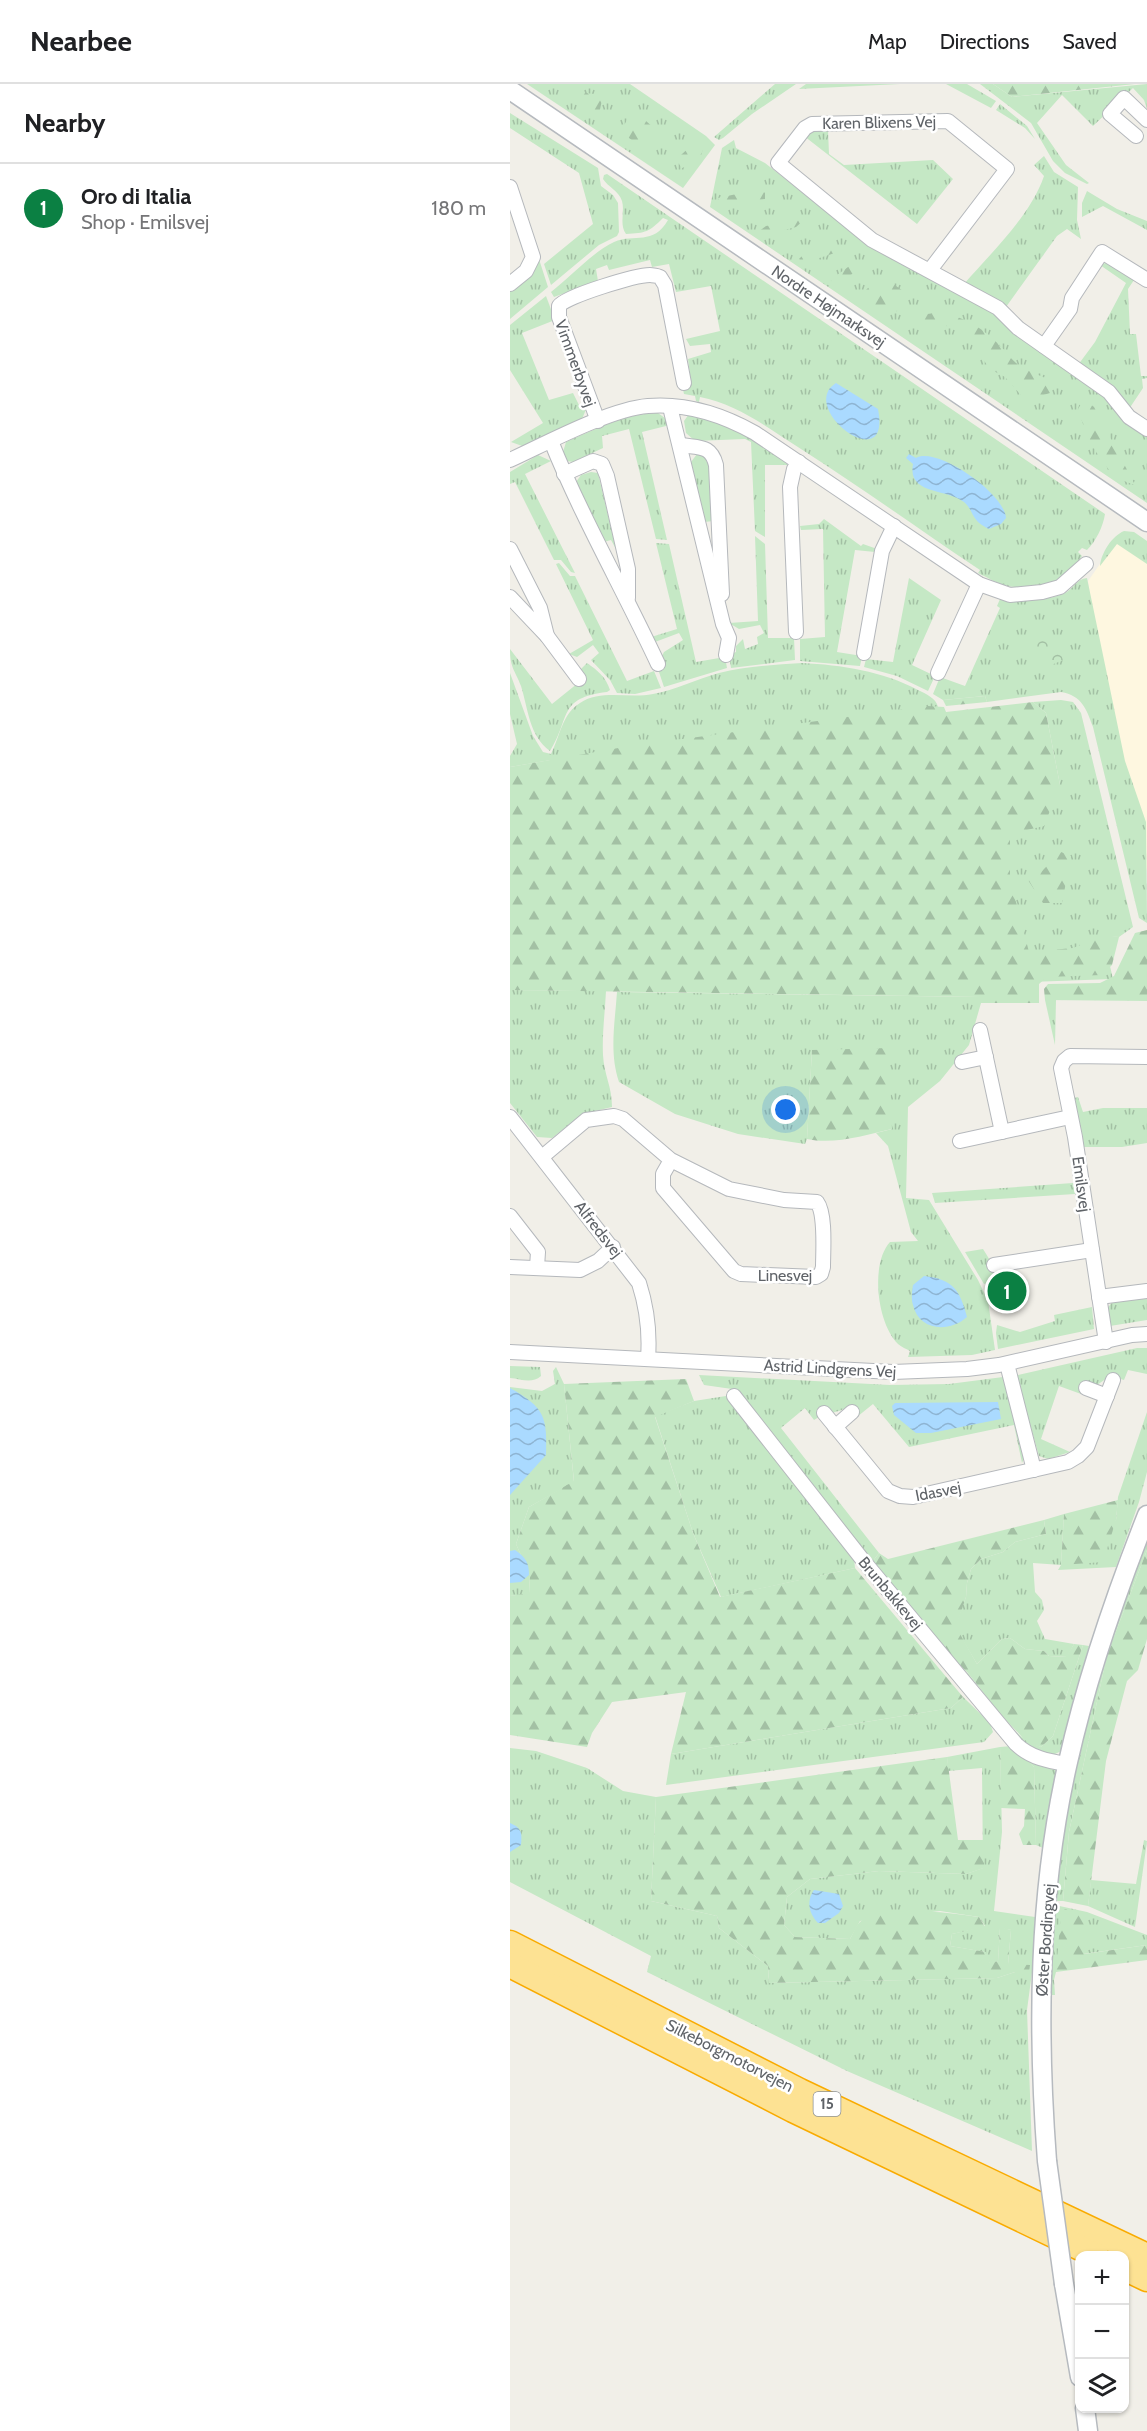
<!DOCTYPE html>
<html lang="en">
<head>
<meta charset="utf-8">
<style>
  body { margin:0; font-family:Cabin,sans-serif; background:#f6f6f6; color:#202124 }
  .controls { position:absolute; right:18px; bottom:18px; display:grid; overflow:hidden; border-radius:12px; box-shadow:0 2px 4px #0004 }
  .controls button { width:54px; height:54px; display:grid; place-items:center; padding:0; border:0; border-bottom:2px solid #e0e0e0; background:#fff; color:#202124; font:30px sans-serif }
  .you { position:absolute; left:276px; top:1026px; width:21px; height:21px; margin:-15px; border:4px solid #fff; border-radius:50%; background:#1a73e8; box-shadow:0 0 0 9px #1a73e833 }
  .badge { display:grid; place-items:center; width:39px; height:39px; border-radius:50%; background:#0b8043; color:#fff; font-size:20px; font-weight:700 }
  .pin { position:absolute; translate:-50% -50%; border:3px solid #fff; box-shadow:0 2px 6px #0006 }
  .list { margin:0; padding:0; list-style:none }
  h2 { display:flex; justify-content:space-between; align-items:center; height:78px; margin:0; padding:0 24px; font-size:26px }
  h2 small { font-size:20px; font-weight:400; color:#757577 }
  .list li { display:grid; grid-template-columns:39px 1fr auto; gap:18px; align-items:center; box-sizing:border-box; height:90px; padding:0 24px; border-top:2px solid #e0e0e0 }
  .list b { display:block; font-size:22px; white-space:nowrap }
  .list p { margin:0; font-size:20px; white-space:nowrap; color:#757577 }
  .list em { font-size:20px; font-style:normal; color:#757577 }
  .icon { flex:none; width:33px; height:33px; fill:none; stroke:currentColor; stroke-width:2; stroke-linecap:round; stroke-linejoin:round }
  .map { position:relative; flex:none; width:637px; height:2347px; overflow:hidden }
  header { display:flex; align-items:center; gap:36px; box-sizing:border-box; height:84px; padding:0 30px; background:#fff; border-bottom:2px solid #e0e0e0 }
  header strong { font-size:28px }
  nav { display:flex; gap:33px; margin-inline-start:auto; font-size:21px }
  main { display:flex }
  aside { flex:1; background:#fff }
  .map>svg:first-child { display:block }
</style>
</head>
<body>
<header>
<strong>Nearbee</strong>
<nav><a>Map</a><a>Directions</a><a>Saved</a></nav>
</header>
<main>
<aside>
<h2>Nearby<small></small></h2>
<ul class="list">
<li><span class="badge">1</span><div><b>Oro di Italia</b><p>Shop · Emilsvej</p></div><em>180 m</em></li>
</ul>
</aside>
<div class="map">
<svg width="637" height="2347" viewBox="0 0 637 2347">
  <defs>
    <pattern id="grass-tufts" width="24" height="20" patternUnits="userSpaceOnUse" patternTransform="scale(1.5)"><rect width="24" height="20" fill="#c5e8c5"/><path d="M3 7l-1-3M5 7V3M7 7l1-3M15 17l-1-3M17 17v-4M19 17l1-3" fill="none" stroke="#a3c0a4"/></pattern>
    <pattern id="forest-firs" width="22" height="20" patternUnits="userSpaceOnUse" patternTransform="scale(1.5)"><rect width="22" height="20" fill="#c5e8c5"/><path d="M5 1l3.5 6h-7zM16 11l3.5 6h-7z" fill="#a3c0a4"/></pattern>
    <pattern id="park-crowns" width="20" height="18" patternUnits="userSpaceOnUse" patternTransform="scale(1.5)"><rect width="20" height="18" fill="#c5e8c5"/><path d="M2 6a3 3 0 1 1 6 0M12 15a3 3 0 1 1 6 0" fill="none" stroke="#a3c0a4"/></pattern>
    <pattern id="water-waves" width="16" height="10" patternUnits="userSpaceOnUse" patternTransform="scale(1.5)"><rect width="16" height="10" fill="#aadaff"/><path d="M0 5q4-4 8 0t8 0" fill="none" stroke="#8eb4d2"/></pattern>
  </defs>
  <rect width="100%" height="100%" fill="#f1efe8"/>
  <polygon fill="#fef7e0" points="606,457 637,478 637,787 605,684 578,497"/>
  <g fill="url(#grass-tufts)">
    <polygon points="17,0 120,0 196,52 205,61 173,104"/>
    <polygon points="265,0 286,0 242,30 213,54 209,56 204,53"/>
    <polygon points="296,0 390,0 289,5"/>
    <polygon points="436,0 457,0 486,17 481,24"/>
    <polygon points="470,0 483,0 502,13 637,0 637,25 634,16 623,4 583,42 552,11 527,39 556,81 579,99 577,100 555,89 543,77 521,39"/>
    <polygon points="490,20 517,42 525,55 515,44 486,26"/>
    <polygon points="0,29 88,84 91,102 103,111 108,119 109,148 107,152 89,161 41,201 34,180 83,140 69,89 0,44"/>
    <polygon points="307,46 318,46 319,70 334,81 423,76 443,95 407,140 294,52"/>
    <polygon points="224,56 226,64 255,79 356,159 482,226 592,310 637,351 637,419 200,123 212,64"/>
    <path d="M 534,72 L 544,88 L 568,103 L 567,136 L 571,155 L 557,145 L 547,152 L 496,223 L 454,200 C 481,169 521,131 534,92 L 524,81 Z"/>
    <path d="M 97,90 L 595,430 C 593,443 586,457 577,466 L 572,464 L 568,468 L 572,472 C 566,481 558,490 549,496 C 540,501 509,505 498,502 C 488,500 478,494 468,489 L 470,486 C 410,446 352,404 291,365 C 259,345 228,320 190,313 L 189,318 L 186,317 L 185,312 L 174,310 L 172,301 L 181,299 L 178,275 L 201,268 L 200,260 L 180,262 L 176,255 L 210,247 L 201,202 L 166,208 L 159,180 L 142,183 L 140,176 L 99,186 L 97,181 L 86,185 L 88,197 L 44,213 L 41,208 C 60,193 83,168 104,158 C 125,149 143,162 158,136 L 153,134 C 139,148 136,149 116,150 C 109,141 115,127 112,117 C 109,107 98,103 93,95 L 94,91 Z"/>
    <polygon points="577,107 607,125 637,137 637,146 593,122 572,133 572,119"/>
    <polygon points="28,172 38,203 0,235 0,206 26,183"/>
    <polygon points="598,178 624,196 618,205 620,250 626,250 631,292 637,292 637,294 632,295 633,304 619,325 568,281 585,258 616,199 590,181"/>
    <polygon points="36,212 45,236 12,249 39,316 63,309 69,321 76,319 77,323 72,335 15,363 1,358 33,339 0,286 0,241"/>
    <path d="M 148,329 L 159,337 L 160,341 L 132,348 L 157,456 L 146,455 L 119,345 L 92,352 L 93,364 L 63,378 L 57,377 L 53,368 L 56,358 C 84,346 116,329 148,329 Z"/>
    <polygon points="179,330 221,340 276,375 277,381 255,381 255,453 245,447 241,358 235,355 185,357 176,349 174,337"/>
    <polygon points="187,370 195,371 201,375 204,437 194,438 181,378"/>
    <polygon points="28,371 41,377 15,390 65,489 61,488 51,476 44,476 5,398 0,400 0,388"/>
    <polygon points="81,388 88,389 106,465 101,456 94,458 66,398 71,391"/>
    <polygon points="314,435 351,462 353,460 370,466 365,468 345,466 327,568 352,572 350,582 290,577 290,555 315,553 313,445 291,446 290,442 309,440"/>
    <path d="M 614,447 L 624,448 L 637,457 L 637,480 L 607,460 L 590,482 C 591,469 602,452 614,447 Z"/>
    <polygon points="245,452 255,460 258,554 284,554 285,576 221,584 219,571 226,568 226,562 233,555 235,565 248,560 247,553 254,549 250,541 229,545 219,539 248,537"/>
    <polygon points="146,459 159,460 186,578 215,573 217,584 154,603 148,585 155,581 152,572 154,568 173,556 169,549 145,558 138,554 167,545"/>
    <polygon points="49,479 60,492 65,492 117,597 144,587 151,604 125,610 107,609 100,596 81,576 89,569 83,561 67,573 59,570 83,556 46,480"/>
    <polygon points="399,494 431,516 402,581 425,592 418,607 387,592 354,583 356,575 383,578"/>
    <path d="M 577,494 L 615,677 L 636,738 L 637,839 L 629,834 L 583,643 C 576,624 572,612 551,608 L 477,618 L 475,612 L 433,616 L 423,610 L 430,593 L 455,602 L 490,524 L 487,522 L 490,515 C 508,518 536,517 553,510 C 563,506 566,495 577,494 Z"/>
    <path d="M 0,565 L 42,620 L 73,595 L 71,585 L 77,579 C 87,586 96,593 100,606 L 97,608 C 47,614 61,634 40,667 C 19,652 18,624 11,602 C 5,586 0,584 0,565 Z"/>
    <path d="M 292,579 C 332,581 372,587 408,606 C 416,610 426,614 428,623 L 550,701 L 536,629 L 523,618 L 551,616 L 563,618 L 571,629 L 623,843 L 609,853 L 593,852 L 603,895 L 466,900 L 41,676 L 0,683 L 0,672 L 7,660 L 0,630 L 0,589 L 23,652 L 33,668 L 41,670 C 50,652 52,630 70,619 C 91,605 119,615 143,610 C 165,606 187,595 209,589 C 235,582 264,581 292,579 Z"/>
    <path d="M 0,906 L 96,907 C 95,928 92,950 93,971 C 94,991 102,1002 102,1023 L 73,1030 L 42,1054 L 27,1053 L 0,1019 Z"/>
    <path d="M 107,908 L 471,913 L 471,919 L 459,961 L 430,997 L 398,1023 L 396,1114 L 419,1116 L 468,1196 L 478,1217 L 485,1266 L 462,1271 L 398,1273 L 400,1267 C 397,1265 391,1263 388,1260 C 367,1239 360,1180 380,1158 L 408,1157 L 401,1148 L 378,1062 L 366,1049 L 382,1045 L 302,966 L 297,1055 L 295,1060 L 228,1050 L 165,1030 L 109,998 C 99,969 105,938 107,908 Z"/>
    <polygon points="535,916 546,916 545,961"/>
    <polygon points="568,1013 573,1028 593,1024 637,1024 637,1059 612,1063 571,1063 560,1015"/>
    <polygon points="563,1099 565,1110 425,1119 422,1109"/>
    <polygon points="473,1165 491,1194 474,1200 455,1168"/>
    <polygon points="637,1212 637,1236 600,1242 596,1226 603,1217"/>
    <polygon points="582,1223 584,1245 488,1265 486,1249 487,1241 510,1248 545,1237 544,1231"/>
    <polygon points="627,1264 637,1264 637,1290 618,1286 614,1296 600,1292 587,1301 575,1298 571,1310 549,1302 531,1355 560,1368 538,1375 529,1372 507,1295 508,1291"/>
    <path d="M 0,1282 L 30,1283 L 31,1292 C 22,1300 11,1295 0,1294 Z"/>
    <polygon points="46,1283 54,1300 64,1398 19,1423 6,1460 20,1491 19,1510 0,1512 0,1303 32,1307 45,1300 43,1287"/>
    <path d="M 189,1291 L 380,1301 L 439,1300 L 493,1293 L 515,1372 L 512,1379 L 504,1341 L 399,1363 L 363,1320 L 337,1341 L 339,1322 C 328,1330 315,1328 304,1336 L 295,1324 L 271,1344 L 369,1469 L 363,1477 L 227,1309 L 222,1305 L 194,1301 Z"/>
    <polygon points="216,1312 343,1466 345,1484 211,1513 183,1449 145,1332 184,1317"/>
    <polygon points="637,1328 637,1388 629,1418 606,1483 548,1486 551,1481 523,1479 525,1508 532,1516 534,1526 527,1537 535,1555 564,1560 557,1573 539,1572 534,1567 515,1565 500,1554 492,1555 467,1580 445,1543 456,1513 457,1499 461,1485 471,1475 493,1468 505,1458 536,1450 534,1436 554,1430 551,1481 606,1436 608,1413"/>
    <path d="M 637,1452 L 637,1466 L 597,1571 L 559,1748 L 553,1817 L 546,1817 C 551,1762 559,1707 572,1653 C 588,1585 613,1518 637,1452 Z"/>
    <path d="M 573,1561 L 579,1562 L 551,1667 C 521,1688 472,1611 456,1590 L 458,1589 C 478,1615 499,1652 531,1663 L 543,1652 Z"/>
    <polygon points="453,1613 480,1639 483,1648 474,1658 156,1701 161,1670 441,1624"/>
    <polygon points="490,1663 492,1748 484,1827 525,1833 523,1881 517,1926 522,2067 337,1987 137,1888 141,1872 0,1798 0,1664 26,1667 77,1684 113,1707 146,1713 141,1817 207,1832 209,1844 258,1882 259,1899 487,1894 505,1888 498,1880 501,1846 490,1844 488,1877 480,1880 475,1868 440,1862 442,1850 475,1842 469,1833 430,1827 350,1837 340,1855 285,1853 274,1841 277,1813 300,1795 369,1787 456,1790 473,1784 472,1684 438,1687 437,1673"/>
    <polygon points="510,1671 541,1682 546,1687 533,1764 526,1761 524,1683"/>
    <polygon points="634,1756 637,1757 625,1843 578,1822 581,1796 626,1800"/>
    <polygon points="545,1821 577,1828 637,1851 637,1861 573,1870 546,1888 544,1896 545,1911 541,1911 540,1892"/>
  </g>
  <g fill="url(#forest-firs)">
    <polygon points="483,0 625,0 502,13"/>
    <polygon points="75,9 85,10 92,16 89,30 80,33 72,24 70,17"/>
    <polygon points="124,29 136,37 145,45 143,54 130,62 119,54 113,43 117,36"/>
    <polygon points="183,60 191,60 193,67 185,79 172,84 169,80 171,71"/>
    <polygon points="250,105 255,109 255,115 210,121 208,114"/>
    <polygon points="295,135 286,143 251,152 248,148 256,142"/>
    <polygon points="323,164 331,167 300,177 291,177 289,175 292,172"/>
    <polygon points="345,178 354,179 356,183 325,199 320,196"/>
    <polygon points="376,195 396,209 396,217 387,227 371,234 358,220 355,207 366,196"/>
    <path d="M 429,229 C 451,231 475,245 490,262 C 496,267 500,274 506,279 C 516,287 529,291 540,296 L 540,309 L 530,312 L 511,311 L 495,293 L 480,285 L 470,271 L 463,266 L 462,252 L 455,244 L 417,240 L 413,235 L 416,230 Z"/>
    <path d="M 574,315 L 584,323 L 625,401 C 620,399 613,397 608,394 C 589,380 574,346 568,325 Z"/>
    <polygon points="475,612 477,618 436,622 433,616"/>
    <polygon points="523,618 536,629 550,701 534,742 500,750 500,795 519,868 563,864 595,851 609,853 602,881 592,891 537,893 529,900 529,919 471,919 470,913 0,906 0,683 114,663 418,622 434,623 436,628"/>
    <polygon points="551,768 561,772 552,819 533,819 518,796 532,787"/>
    <polygon points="637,846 637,917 535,916 534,905 538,900 590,899 604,892 625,849"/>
    <path d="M 379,964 L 382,1045 C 356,1051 324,1061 297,1055 L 302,966 Z"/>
    <polygon points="176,1295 184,1317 145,1333 183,1449 210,1513 345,1484 453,1613 441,1624 161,1670 176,1608 102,1618 82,1649 77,1663 0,1651 0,1512 19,1509 20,1492 6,1460 19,1423 64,1397 54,1300"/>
    <polygon points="608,1416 606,1436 593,1478 551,1481 554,1430"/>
    <polygon points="534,1436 536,1450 505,1458 493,1468 471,1475 461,1485 457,1499 456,1513 446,1543 467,1580 492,1555 500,1554 515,1565 534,1567 539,1572 556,1573 564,1560 573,1561 543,1652 531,1663 518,1659 490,1630 458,1589 442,1574 363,1477 369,1469 378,1475"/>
    <polygon points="637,1466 637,1555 628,1586 617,1597 596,1677 578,1822 553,1817 559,1748 597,1571"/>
    <polygon points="502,1662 524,1683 526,1761 513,1761 509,1750 514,1742 515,1725 491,1724 490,1663"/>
    <path d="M 437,1673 L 448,1756 L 474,1756 L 474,1784 L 456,1790 L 369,1787 L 300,1795 L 277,1813 L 274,1841 L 285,1853 L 340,1855 C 343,1850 345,1843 349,1839 C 366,1819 445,1829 469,1833 L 475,1843 L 442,1850 L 440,1862 L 476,1868 L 480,1879 L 488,1877 L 490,1843 L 501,1846 L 498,1880 L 520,1881 L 519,1888 L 505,1888 L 487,1894 L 259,1899 L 258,1882 L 209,1844 L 207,1832 L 141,1817 L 146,1713 Z"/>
    <polygon points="555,1825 577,1830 574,1870 637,1861 637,1876 546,1888 551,1829"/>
  </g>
  <polygon fill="url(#park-crowns)" points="539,549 548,554 553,576 539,582 530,568 521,570 519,559 524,553"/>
  <g fill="url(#water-waves)">
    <path d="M 326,299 L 368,325 C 382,396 286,324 326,299 Z"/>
    <path d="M 399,370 L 406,374 C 427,362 495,410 496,434 L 491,440 L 479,445 C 460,436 465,428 454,418 C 437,404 397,411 403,380 L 396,374 Z"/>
    <path d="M 414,1192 C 443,1195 450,1206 457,1233 C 439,1249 409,1247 403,1221 C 401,1215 402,1207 403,1201 Z"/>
    <path d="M 0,1304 C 35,1324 37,1332 36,1371 L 0,1411 Z"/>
    <polygon points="488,1318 491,1335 421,1349 406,1349 384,1331 382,1322 385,1319"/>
    <path d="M 5,1466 C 15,1473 19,1478 19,1491 L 11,1498 L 0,1499 L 0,1467 Z"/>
    <path d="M 0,1739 C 12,1744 12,1749 11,1761 L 0,1768 Z"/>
    <path d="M 304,1806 L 329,1810 L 333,1822 L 329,1829 L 315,1839 L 308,1839 C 299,1830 296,1817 304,1806 Z"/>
  </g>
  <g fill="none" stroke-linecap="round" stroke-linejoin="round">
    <defs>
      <g id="street">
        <polyline points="626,52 600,30 614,14 637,36"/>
        <polyline points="0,103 23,173 16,187 0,200"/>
        <polyline points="420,186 497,85 438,37 302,40 295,44 268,79 362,156 488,224 508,244 599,308 619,333 637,345"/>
        <polyline points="534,262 560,225 562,214 592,168 637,196"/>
        <polyline points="160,323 213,540 219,554 216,571"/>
        <path d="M 88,337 L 49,233 L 49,222 C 56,212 126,191 140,191 C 141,191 149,192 150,193 L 155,201 L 174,299"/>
        <path d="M 41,357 C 72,434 113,505 148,580"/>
        <path d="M 171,361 C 190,364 201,361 206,381 L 212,510"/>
        <path d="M 0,376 C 37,359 100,325 138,322 C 175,319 213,331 245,349 L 469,500 L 500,511 L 532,508 L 550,503 L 576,480"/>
        <polyline points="54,390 83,377 92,380 97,392 118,485 118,514"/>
        <polyline points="0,465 30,524 37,552"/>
        <polyline points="0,513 37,552 69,595"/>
        <polyline points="286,548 280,403 284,385 289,378"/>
        <polyline points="354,569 372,467 384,442"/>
        <polyline points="428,589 469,500"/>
        <polyline points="470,946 492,1048"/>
        <polyline points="452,978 476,973"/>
        <path d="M 0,1033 L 129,1199 C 137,1224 140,1248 138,1274"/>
        <polyline points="450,1057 560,1033"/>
        <path d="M 32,1073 L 76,1036 L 104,1032 L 113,1035 L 161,1076 L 219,1105 L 274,1116 L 307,1118 C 316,1130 313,1168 313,1183 L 311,1190 L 306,1193 L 231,1190 L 224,1187 L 153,1104 L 153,1090 L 161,1076"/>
        <polyline points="0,1132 28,1168 27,1183"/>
        <polyline points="484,1181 582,1166"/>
        <polyline points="0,1183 70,1186 88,1177 103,1163"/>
        <polyline points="589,1213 637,1207"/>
        <polyline points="596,1258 565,1053 551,984 554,977 560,972 637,973"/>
        <polyline points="0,1268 383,1288 457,1285 489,1281 622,1251 637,1250"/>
        <polyline points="497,1280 524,1386"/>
        <polyline points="576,1304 597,1312"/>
        <path d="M 224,1312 L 352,1475 L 506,1660 C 521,1674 538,1677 557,1680"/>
        <polyline points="314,1329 378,1407 390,1412 403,1413 558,1378 568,1372 577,1363 603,1296"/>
        <polyline points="325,1343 342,1328"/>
      </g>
      <g id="secondary">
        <polyline points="0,6 637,438"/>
        <path d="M 537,2077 C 527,1944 528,1809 558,1678 C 577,1593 605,1512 637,1431"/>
        <polyline points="554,2200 570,2293"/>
        <polyline points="575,2324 578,2347"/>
      </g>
      <g id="highway">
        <polyline points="0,1859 290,2007 637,2172"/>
        <polyline points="0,1881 283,2026 587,2172"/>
        <polyline points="614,2184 637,2195"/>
      </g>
    </defs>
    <use href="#street" stroke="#b5b8bc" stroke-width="16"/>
    <use href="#secondary" stroke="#b6babf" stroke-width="21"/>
    <use href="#highway" stroke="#f9ab00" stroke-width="27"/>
    <use href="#street" stroke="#fff" stroke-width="14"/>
    <use href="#secondary" stroke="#fff" stroke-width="18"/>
    <use href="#highway" stroke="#fde293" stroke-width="24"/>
    <defs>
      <polyline id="secondary-bridge" points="537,2077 554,2200"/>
    </defs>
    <use href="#secondary-bridge" stroke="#b6babf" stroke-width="21" stroke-linecap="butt"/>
    <use href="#secondary-bridge" stroke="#fff" stroke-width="18"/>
  </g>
  <g text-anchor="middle" stroke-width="5" stroke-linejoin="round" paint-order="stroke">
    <rect fill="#fff" stroke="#8f9295" stroke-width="1.5" x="303.5" y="2008" width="27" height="24" rx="4.5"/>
    <g font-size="15" font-weight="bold" fill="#5f6368">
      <text x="317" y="2025">15</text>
    </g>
    <g font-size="16" fill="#5f6368" stroke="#fff">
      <text transform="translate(369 38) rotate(-1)" y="6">Karen Blixens Vej</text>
      <text transform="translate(319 222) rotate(34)" y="6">Nordre Højmarksvej</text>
      <text transform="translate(66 279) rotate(70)" y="6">Vimmerbyvej</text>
      <text transform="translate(572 1100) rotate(82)" y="6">Emilsvej</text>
      <text transform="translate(89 1145) rotate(52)" y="6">Alfredsvej</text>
      <text x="275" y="1197">Linesvej</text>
      <text transform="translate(320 1284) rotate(3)" y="6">Astrid Lindgrens Vej</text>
      <text transform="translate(428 1407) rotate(-11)" y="6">Idasvej</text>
      <text transform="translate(381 1509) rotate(50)" y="6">Brunbakkevej</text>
      <text transform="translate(535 1856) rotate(-86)" y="6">Øster Bordingvej</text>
      <text transform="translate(220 1971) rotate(27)" y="6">Silkeborgmotorvejen</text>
    </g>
  </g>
</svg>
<div class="controls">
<button>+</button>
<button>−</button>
<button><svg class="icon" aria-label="layers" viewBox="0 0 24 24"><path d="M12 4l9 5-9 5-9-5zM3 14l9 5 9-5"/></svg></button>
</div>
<div class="you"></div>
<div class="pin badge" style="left:497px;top:1207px">1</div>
</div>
</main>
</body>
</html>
